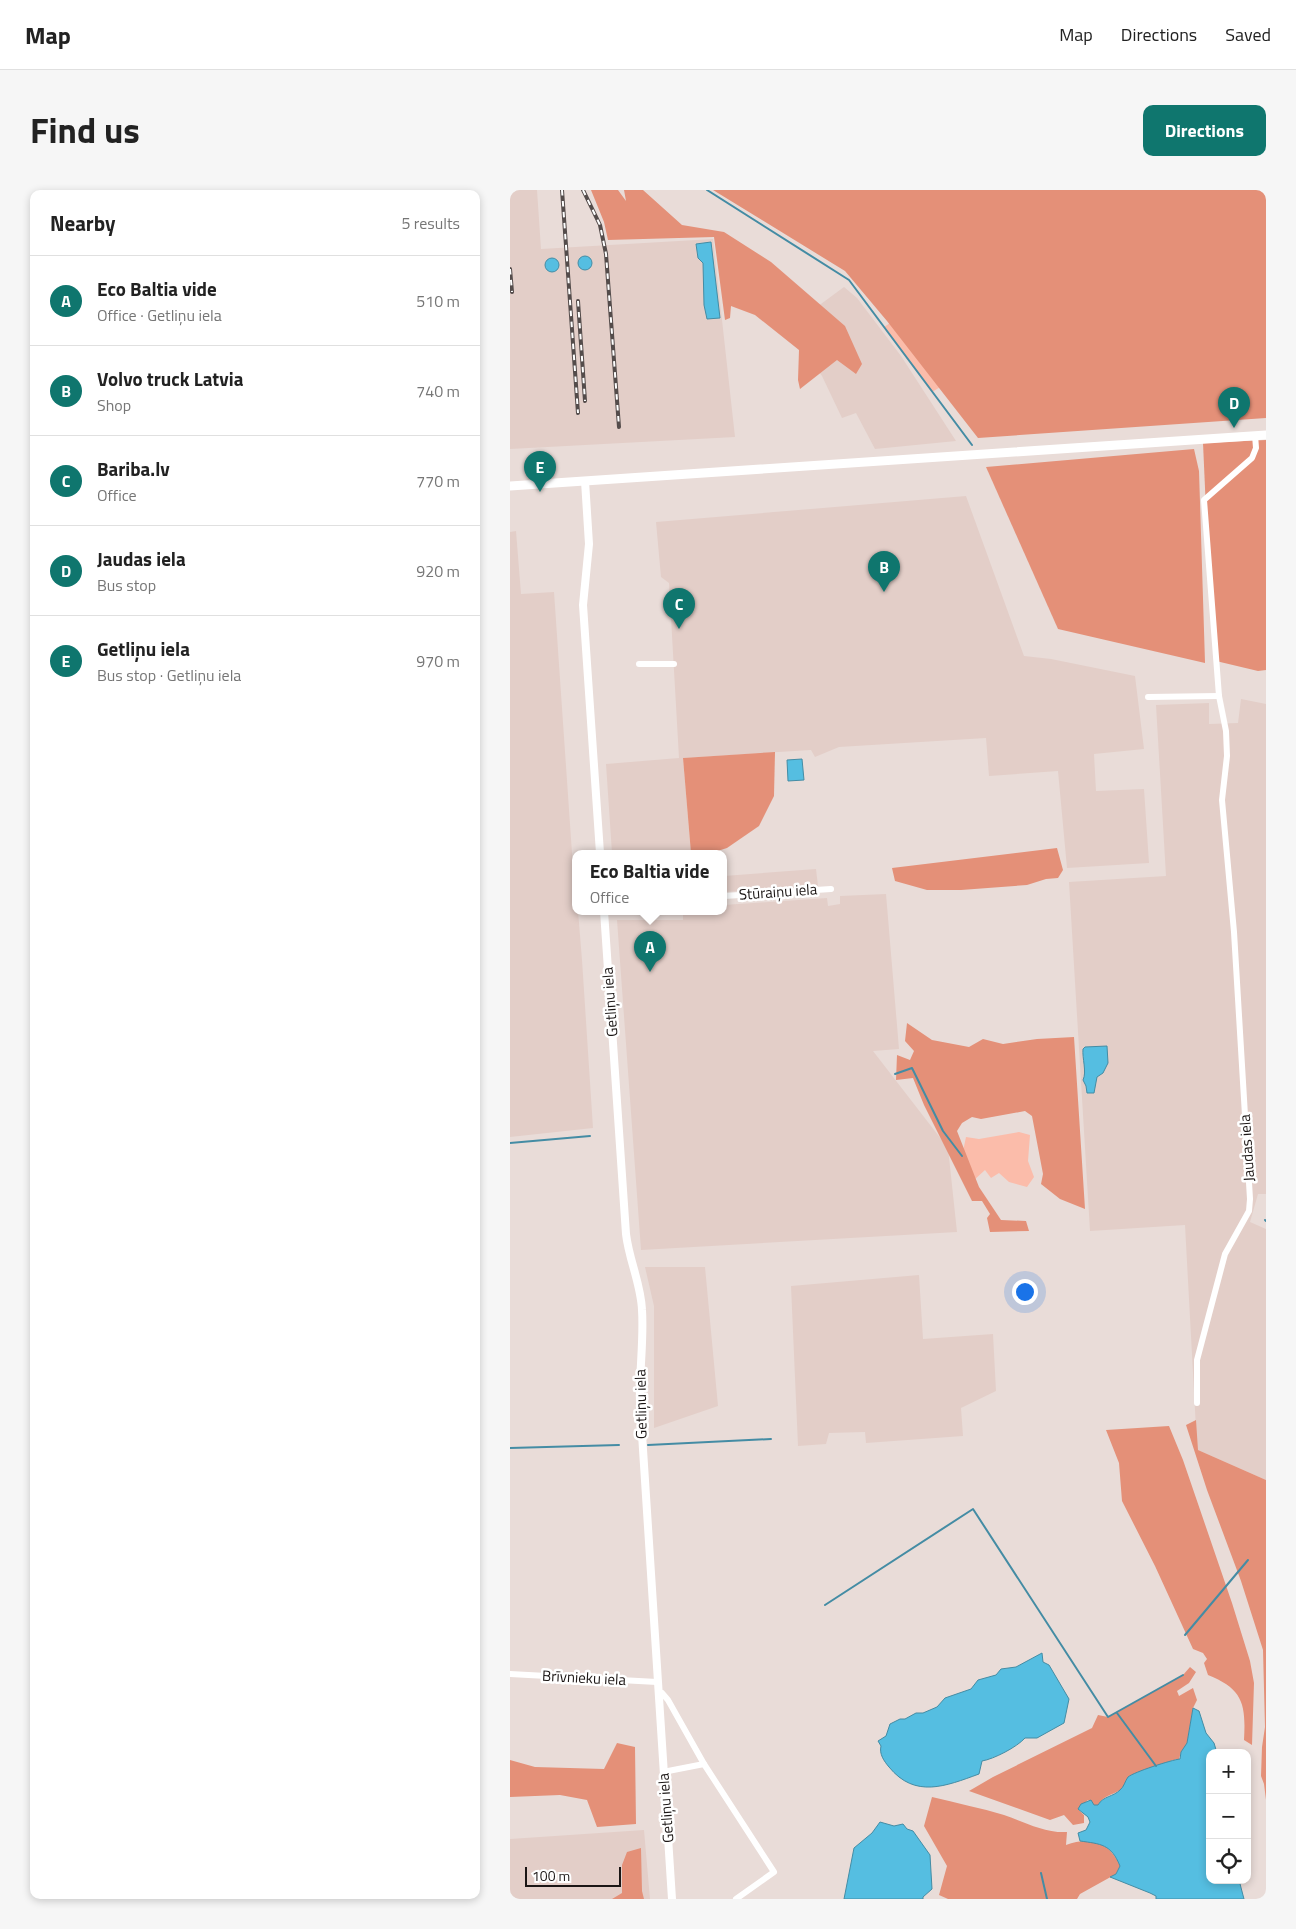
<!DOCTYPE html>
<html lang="en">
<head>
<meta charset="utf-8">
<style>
  body { margin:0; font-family:"Titillium Web",sans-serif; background:#f6f6f6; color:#222 }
  .controls { position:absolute; right:15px; bottom:15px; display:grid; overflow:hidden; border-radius:10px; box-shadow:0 2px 8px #0003 }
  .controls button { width:45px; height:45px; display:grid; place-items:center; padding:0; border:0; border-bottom:1px solid #e0e0e0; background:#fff; color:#222; font:25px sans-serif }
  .scale { position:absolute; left:15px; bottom:12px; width:96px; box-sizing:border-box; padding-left:5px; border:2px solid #1b1615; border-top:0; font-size:14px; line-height:18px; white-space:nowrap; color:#1b1615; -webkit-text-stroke:4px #fff; paint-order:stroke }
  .you { position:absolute; left:514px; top:1101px; width:18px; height:18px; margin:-12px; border:4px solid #fff; border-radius:50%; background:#1a73e8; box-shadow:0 0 0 8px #1a73e833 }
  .badge { display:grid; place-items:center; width:32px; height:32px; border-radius:50%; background:#0f766e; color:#fff; font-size:16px; font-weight:700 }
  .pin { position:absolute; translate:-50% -41px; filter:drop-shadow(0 1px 2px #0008) }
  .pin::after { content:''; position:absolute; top:26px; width:18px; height:15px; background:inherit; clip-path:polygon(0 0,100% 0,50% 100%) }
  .popup { position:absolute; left:62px; top:660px; width:155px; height:65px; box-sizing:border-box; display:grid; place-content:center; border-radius:10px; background:#fff; filter:drop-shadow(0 1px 4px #0005); font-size:16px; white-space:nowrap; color:#767676 }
  .popup b { font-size:19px; color:#222 }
  .popup::after { content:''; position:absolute; left:50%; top:100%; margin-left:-10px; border:10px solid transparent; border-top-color:#fff }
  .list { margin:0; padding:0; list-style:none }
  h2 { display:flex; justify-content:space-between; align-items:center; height:65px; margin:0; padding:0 20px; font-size:21px }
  h2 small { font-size:16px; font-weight:400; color:#767676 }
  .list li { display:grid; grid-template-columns:32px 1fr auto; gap:15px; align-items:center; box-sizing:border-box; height:90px; padding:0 20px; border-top:1px solid #e0e0e0 }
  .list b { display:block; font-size:19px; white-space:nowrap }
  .list p { margin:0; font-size:16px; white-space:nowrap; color:#767676 }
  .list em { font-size:16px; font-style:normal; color:#767676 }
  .icon { flex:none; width:28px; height:28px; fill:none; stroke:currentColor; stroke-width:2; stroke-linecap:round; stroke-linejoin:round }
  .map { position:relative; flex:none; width:756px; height:1709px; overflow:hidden; border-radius:10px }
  header { display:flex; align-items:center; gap:30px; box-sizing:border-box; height:70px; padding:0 25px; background:#fff; border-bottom:1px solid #e0e0e0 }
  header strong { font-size:24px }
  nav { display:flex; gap:28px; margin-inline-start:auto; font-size:18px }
  .intro { display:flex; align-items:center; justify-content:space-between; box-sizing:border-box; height:120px; padding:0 30px }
  h1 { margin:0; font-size:35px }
  .button { padding:12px 22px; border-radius:10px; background:#0f766e; color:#fff; font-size:18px; font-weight:700 }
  main { display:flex; gap:30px; padding:0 30px }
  aside { flex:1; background:#fff; border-radius:10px; box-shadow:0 2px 8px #0003 }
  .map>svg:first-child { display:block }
</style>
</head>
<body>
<header>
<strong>Map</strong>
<nav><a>Map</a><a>Directions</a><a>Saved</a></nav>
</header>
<div class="intro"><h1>Find us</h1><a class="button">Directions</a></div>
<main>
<aside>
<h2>Nearby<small>5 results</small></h2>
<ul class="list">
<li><span class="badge">A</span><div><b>Eco Baltia vide</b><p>Office · Getliņu iela</p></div><em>510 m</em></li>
<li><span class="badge">B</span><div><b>Volvo truck Latvia</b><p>Shop</p></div><em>740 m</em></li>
<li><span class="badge">C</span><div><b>Bariba.lv</b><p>Office</p></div><em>770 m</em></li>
<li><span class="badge">D</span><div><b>Jaudas iela</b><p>Bus stop</p></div><em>920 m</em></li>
<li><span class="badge">E</span><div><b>Getliņu iela</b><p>Bus stop · Getliņu iela</p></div><em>970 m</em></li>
</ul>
</aside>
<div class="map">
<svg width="756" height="1709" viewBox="0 0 756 1709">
  <rect width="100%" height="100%" fill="#e9dcd8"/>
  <g fill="#e3cec8">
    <polygon points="0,0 27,0 31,59 203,49 225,247 0,259"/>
    <polygon points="334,97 347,108 391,166 446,251 365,259 346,223 332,228 312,186 277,139"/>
    <polygon points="456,306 514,466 541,469 625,486 634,559 584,564 586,601 634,599 639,673 557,678 548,581 479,586 476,548 329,557 305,567 301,560 173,568 181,663 102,663 96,574 169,568 159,393 151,387 146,332"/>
    <polygon points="6,341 11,404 44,402 66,721 68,721 72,770 83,938 0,947 0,342"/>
    <polygon points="731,509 756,514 756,1004 748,1004 740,1032 756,1039 756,1290 688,1260 687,1257 675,1035 580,1041 559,692 656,686 646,515 699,513 699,534 728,533"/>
    <polygon points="306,679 308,696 214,702 214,686"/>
    <polygon points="376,704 389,859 363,861 438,958 447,1042 131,1060 107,730 173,730 173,721 214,721 214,715 317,708 318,716 330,714 330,706"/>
    <polygon points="135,1077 195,1077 208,1216 144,1238 144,1116"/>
    <polygon points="409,1085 413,1149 483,1144 486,1201 451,1218 453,1246 356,1253 355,1242 319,1243 316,1254 288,1256 281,1096"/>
    <polygon points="134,1640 140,1709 0,1709 0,1649"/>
  </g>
  <g fill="#fbbcaa">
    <polygon points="394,124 442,190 422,202 374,137"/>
    <polygon points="509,942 520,945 518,971 524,987 517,997 499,992 489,983 481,988 475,980 463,991 452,966 456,947 469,949"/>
  </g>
  <g fill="#e49078">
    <polygon points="81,0 108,0 116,11 114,0 133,0 172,35 214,42 261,72 335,136 352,174 346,184 327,170 290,199 288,190 289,160 245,125 221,116 220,128 215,130 204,47 98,50 94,32"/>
    <polygon points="203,0 756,0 756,228 468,248 377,131 335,81"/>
    <polygon points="756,250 756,480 748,481 706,471 698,365 693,253"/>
    <polygon points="684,259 689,281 695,473 548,439 476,277"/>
    <polygon points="265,562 264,606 249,636 217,658 201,663 181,663 173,568"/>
    <polygon points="547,658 553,680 548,688 536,689 517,695 451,700 417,700 385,691 382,678"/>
    <polygon points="397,833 422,850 459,857 473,849 493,854 527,849 564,847 575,1019 550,1009 531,994 533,984 522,926 515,921 471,929 462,927 452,933 447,941 469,997 491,1030 516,1031 519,1041 480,1042 477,1028 480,1024 472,1011 462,1011 414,915 403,888 386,890 387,865 400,870 404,861 395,851"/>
    <polygon points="686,1230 688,1260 756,1290 756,1610 754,1594 751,1586 752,1557 755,1537 753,1460 731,1391 697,1300 676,1235"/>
    <path d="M 659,1236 L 673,1270 L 722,1413 L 740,1471 L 744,1493 L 742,1555 L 734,1550 C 736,1514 733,1499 698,1485 L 694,1473 L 697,1469 L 693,1463 L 683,1459 L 645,1376 L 612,1311 L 609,1273 L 596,1240 Z"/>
    <path d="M 680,1477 L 686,1482 L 679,1493 L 667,1501 L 669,1506 L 683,1498 L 687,1510 L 683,1518 L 677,1553 L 671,1562 L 669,1569 C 645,1573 631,1588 610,1600 C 602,1605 593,1606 588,1615 L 584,1615 L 578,1610 L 568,1619 L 574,1625 L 574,1633 L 563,1635 L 554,1625 L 540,1630 L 459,1601 L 483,1587 L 582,1538 L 588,1525 L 598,1527 L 673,1485 Z"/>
    <polygon points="107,1553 125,1557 126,1634 87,1637 77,1610 50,1605 0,1607 0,1570 25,1577 94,1579"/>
    <path d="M 422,1607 C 446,1613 471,1618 494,1625 C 515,1632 534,1643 557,1642 L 556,1655 C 580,1646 600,1652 610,1676 L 606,1684 L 570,1704 L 567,1709 L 438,1709 L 429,1705 L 437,1676 L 414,1636 Z"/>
    <polygon points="131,1658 132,1701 134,1709 102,1709 112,1703 112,1675 117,1662"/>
  </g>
  <g fill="#55bee1" stroke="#448ca4">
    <polygon points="201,52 210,128 197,129 194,115 193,73 188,68 186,54"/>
    <circle cx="75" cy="73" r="7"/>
    <circle cx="42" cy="75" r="7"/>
    <polygon points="292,569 294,590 278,591 277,570"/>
    <path d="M 597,856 L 598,873 L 593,883 L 587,887 L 584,903 L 577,903 L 576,896 L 573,890 C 577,882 572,868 573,859 L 575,857 Z"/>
    <path d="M 532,1463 L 533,1472 L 539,1475 L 559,1509 L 554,1533 L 527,1548 L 515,1548 C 507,1557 484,1569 472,1571 L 469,1584 C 436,1596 405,1609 379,1577 C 374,1571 369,1564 371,1556 L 368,1551 L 376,1546 L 380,1534 L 390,1529 L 395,1529 L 406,1523 L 413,1523 L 427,1517 L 435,1508 L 461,1499 L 468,1490 L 486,1485 L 491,1479 L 506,1477 Z"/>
    <path d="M 683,1518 L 689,1521 L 696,1543 L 704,1553 L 707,1563 L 700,1563 L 700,1690 L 729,1690 L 734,1709 L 646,1709 L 646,1706 L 640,1703 L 600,1687 L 606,1684 L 610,1676 C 601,1654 591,1654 570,1651 L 568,1643 L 576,1640 L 580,1632 L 578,1627 L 568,1619 L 571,1614 L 581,1610 L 584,1615 L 588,1615 C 593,1606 603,1607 610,1600 C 614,1597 615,1591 618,1587 C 624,1582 661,1570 670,1569 L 671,1562 L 677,1553 Z"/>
    <polygon points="370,1632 384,1636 393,1634 397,1639 403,1641 420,1665 422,1699 413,1707 413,1709 334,1709 344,1658 362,1643"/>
  </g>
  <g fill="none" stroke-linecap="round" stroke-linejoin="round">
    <g stroke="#448ca4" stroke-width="2">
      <polyline points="197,0 339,90 462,255"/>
      <polyline points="385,884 402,878 433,941 452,966"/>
      <polyline points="0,953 80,946"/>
      <polyline points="755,1030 756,1031"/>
      <polyline points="138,1255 261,1249"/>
      <polyline points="0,1258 109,1255"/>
      <polyline points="315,1415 463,1319 598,1527 673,1485"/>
      <polyline points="675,1445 738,1370"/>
      <polyline points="607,1523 646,1576"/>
      <polyline points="531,1683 537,1709"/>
    </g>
    <g stroke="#fff" stroke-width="6">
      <polyline points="129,474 164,474"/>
      <polyline points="638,507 709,506"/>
      <polyline points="214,706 321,699"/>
      <polyline points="687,1213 687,1170 715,1064 739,1021 740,1009 724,742 712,610 717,566 716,541 709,506 694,310 742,268 746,258 745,245"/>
      <polyline points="0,1484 147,1492"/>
      <polyline points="148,1502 152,1503 158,1510 194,1574 264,1682 226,1709"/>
      <polyline points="153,1582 194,1574"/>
    </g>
    <g stroke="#fff" stroke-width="8">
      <polyline points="75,291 79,354 73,415 90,663"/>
      <path d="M 94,721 L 116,1044 C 119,1070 131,1094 132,1120 C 134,1151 129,1182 130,1213 L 162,1709"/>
    </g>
    <polyline stroke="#fff" stroke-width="9" points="0,296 756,245"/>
    <defs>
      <g id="rail">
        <polyline points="52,0 68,223"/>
        <polyline points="73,0 90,35 96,64 109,237"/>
        <polyline points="0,79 2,102"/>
        <polyline points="68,111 75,211"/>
      </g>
    </defs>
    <use href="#rail" stroke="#544c4b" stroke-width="4"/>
    <use href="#rail" stroke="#fff" stroke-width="2" stroke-dasharray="5.5" stroke-linecap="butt"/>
  </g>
  <g text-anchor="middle" stroke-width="5" stroke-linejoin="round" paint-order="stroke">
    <g font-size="15" fill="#1b1615" stroke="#fff">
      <text transform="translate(268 702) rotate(-4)" y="5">Stūraiņu iela</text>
      <text transform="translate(100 812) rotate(-94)" y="5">Getliņu iela</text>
      <text transform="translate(737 958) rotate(-94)" y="5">Jaudas iela</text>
      <text transform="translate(131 1214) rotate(-91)" y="5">Getliņu iela</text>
      <text transform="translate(74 1488) rotate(3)" y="5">Brīvnieku iela</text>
      <text transform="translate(156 1618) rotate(-94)" y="5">Getliņu iela</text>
    </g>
  </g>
</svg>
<div class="controls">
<button>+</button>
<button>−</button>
<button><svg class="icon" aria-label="locate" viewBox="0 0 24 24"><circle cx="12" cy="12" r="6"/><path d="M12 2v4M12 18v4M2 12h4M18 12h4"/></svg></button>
</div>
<div class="scale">100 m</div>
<div class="you"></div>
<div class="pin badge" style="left:140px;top:782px">A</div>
<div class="popup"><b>Eco Baltia vide</b>Office</div>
<div class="pin badge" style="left:374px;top:402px">B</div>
<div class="pin badge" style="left:169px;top:439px">C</div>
<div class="pin badge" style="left:724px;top:238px">D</div>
<div class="pin badge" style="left:30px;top:302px">E</div>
</div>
</main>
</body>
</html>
